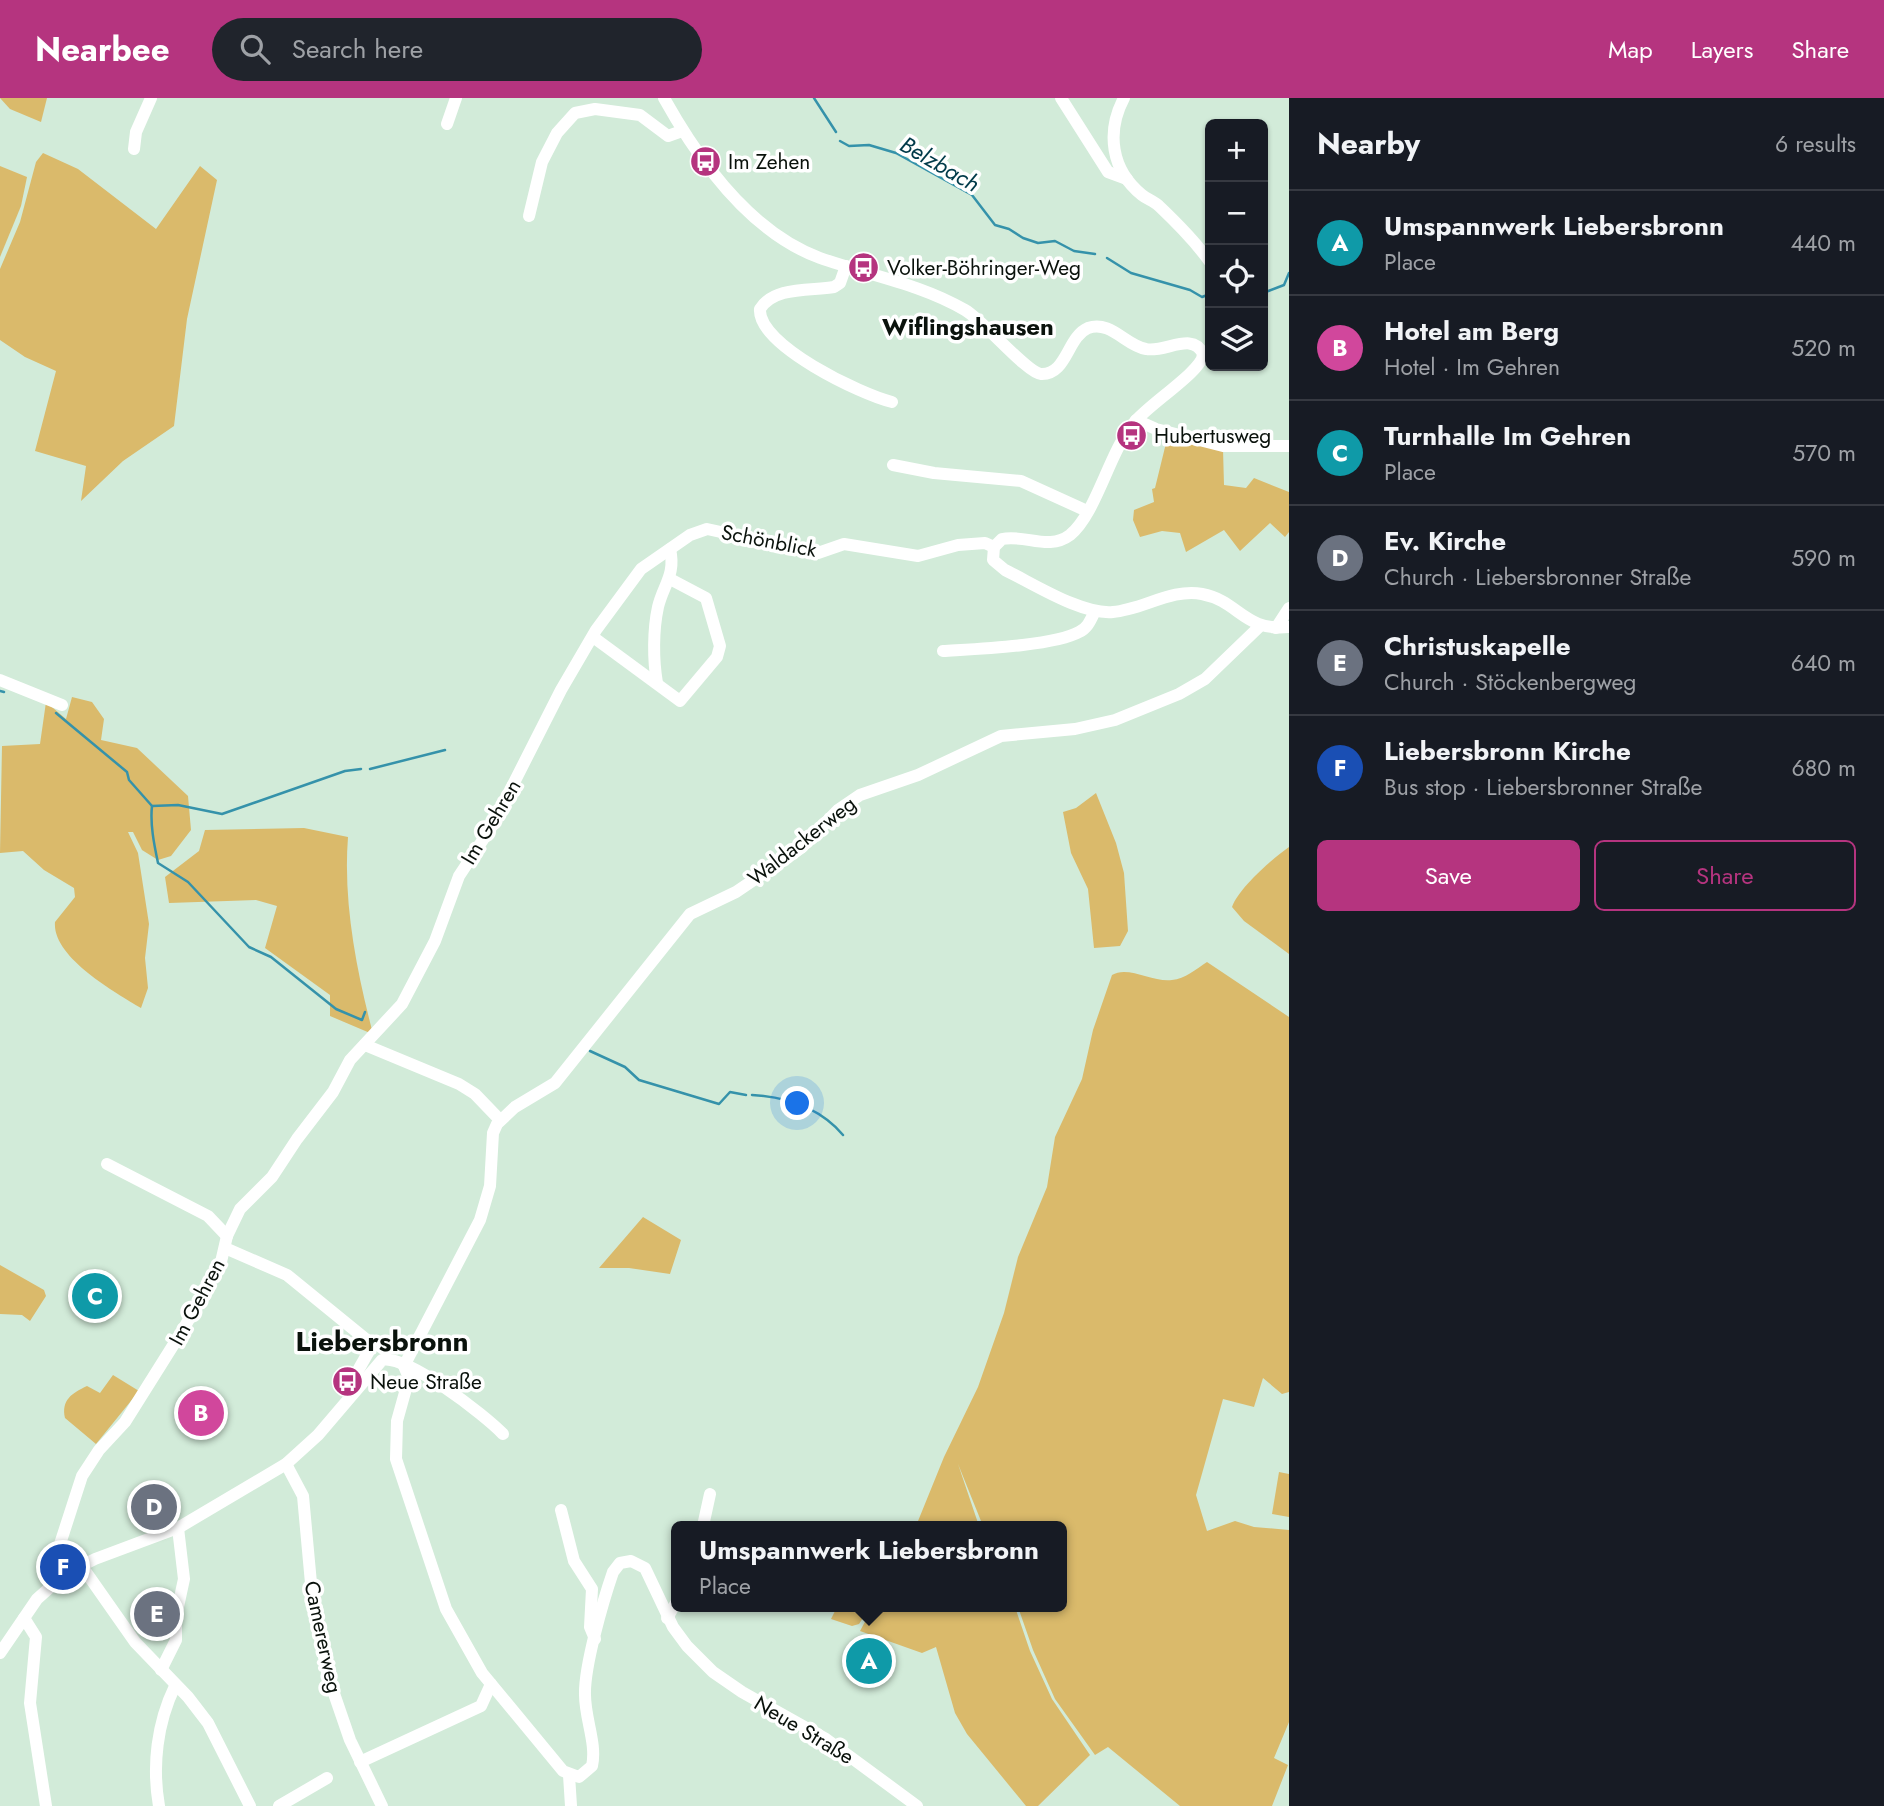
<!DOCTYPE html>
<html lang="en">
<head>
<meta charset="utf-8">
<style>
  body { margin:0; font-family:Jost,sans-serif; background:#20242c; color:#f1f3f6 }
  .controls { position:absolute; right:21px; top:21px; display:grid; overflow:hidden; border-radius:10px; box-shadow:0 2px 5px #0004 }
  .controls button { width:63px; height:63px; display:grid; place-items:center; padding:0; border:0; border-bottom:2px solid #363941; background:#171b24; color:#f1f3f6; font:35px sans-serif }
  .you { position:absolute; left:798px; top:1006px; width:24px; height:24px; margin:-18px; border:5px solid #fff; border-radius:50%; background:#1a73e8; box-shadow:0 0 0 10px #1a73e833 }
  .badge { display:grid; place-items:center; width:46px; height:46px; border-radius:50%; background:#b5347f; color:#fff; font-size:23px; font-weight:700 }
  .pin { position:absolute; translate:-50% -50%; border:4px solid #fff; box-shadow:0 2px 7px #0006 }
  .popup { position:absolute; left:671px; top:1423px; width:396px; height:91px; box-sizing:border-box; display:grid; place-content:center; border-radius:10px; background:#171b24; filter:drop-shadow(0 2px 5px #0005); font-size:23px; white-space:nowrap; color:#9ea1a6 }
  .popup b { font-size:26px; color:#f1f3f6 }
  .popup::after { content:''; position:absolute; left:50%; top:100%; margin-left:-14px; border:14px solid transparent; border-top-color:#171b24 }
  .list { margin:0; padding:0; list-style:none }
  h2 { display:flex; justify-content:space-between; align-items:center; height:91px; margin:0; padding:0 28px; font-size:30px }
  h2 small { font-size:23px; font-weight:400; color:#9ea1a6 }
  .list li { display:grid; grid-template-columns:46px 1fr auto; gap:21px; align-items:center; box-sizing:border-box; height:105px; padding:0 28px; border-top:2px solid #363941 }
  .list b { display:block; font-size:26px; white-space:nowrap }
  .list p { margin:0; font-size:23px; white-space:nowrap; color:#9ea1a6 }
  .list em { font-size:23px; font-style:normal; color:#9ea1a6 }
  .actions { display:flex; gap:14px; padding:21px 28px }
  .actions a { flex:1; padding:16px 0; border:2px solid #b5347f; border-radius:10px; text-align:center; font-size:24px; color:#b5347f }
  .actions .main { background:#b5347f; color:#fff }
  .icon { flex:none; width:38px; height:38px; fill:none; stroke:currentColor; stroke-width:2; stroke-linecap:round; stroke-linejoin:round }
  .map { position:relative; flex:none; width:1289px; height:1708px; overflow:hidden }
  header { display:flex; align-items:center; gap:42px; box-sizing:border-box; height:98px; padding:0 35px; background:#b5347f; color:#fff }
  header strong { font-size:33px }
  nav { display:flex; gap:38px; margin-inline-start:auto; font-size:24px }
  .search { width:490px; height:63px; background:#20242c; display:flex; align-items:center; gap:18px; box-sizing:border-box; padding:0 24px; border-radius:38px; color:#9ea1a6; font-size:26px }
  main { display:flex }
  aside { flex:1; background:#171b24 }
  .map>svg:first-child { display:block }
</style>
</head>
<body>
<header>
<strong>Nearbee</strong>
<div class="search"><svg class="icon" aria-label="search" viewBox="0 0 24 24"><circle cx="10" cy="10" r="6"/><path d="M15 15l6 6"/></svg>Search here</div>
<nav><a>Map</a><a>Layers</a><a>Share</a></nav>
</header>
<main>
<div class="map">
<svg width="1289" height="1708" viewBox="0 0 1289 1708">
  <rect width="100%" height="100%" fill="#d2ebd9"/>
  <g fill="#daba6b">
    <polygon points="0,0 47,0 41,24 10,11"/>
    <polygon points="43,55 78,71 156,131 200,68 217,82 187,221 174,328 123,363 81,403 86,368 35,353 56,273 25,259 0,242 0,171 20,124 36,64"/>
    <polygon points="0,68 27,79 21,108 0,159"/>
    <polygon points="1168,337 1223,351 1224,387 1246,390 1254,380 1289,394 1289,434 1285,439 1270,425 1240,453 1224,432 1186,454 1180,435 1162,433 1140,439 1133,422 1134,412 1154,404 1152,391 1155,390"/>
    <path d="M 72,599 L 92,604 L 104,621 L 101,642 L 137,650 L 188,698 L 191,732 L 171,758 L 158,762 L 142,752 L 133,734 L 128,734 L 138,755 L 149,826 L 145,860 L 148,890 L 141,910 C 115,894 52,859 55,824 L 75,799 L 74,790 L 44,772 L 23,753 L 0,755 L 2,648 L 40,646 L 46,604 L 66,621 Z"/>
    <polygon points="1096,695 1116,745 1124,775 1128,833 1120,848 1094,850 1088,791 1071,755 1063,714 1076,710"/>
    <path d="M 304,730 L 348,739 C 343,803 356,870 372,932 L 370,935 L 330,918 L 330,897 L 265,850 L 277,808 L 256,802 L 169,805 L 165,779 L 199,753 L 205,732 Z"/>
    <path d="M 1289,749 L 1289,856 L 1244,823 L 1232,809 C 1238,791 1273,760 1289,749 Z"/>
    <path d="M 1207,864 L 1289,919 L 1289,1294 L 1282,1296 L 1263,1280 L 1254,1309 L 1223,1301 L 1196,1397 L 1207,1433 L 1235,1423 L 1254,1429 L 1289,1432 L 1289,1624 L 1274,1660 L 1288,1667 L 1272,1708 L 1180,1708 L 1108,1649 L 1095,1657 L 1055,1601 L 1033,1552 L 1018,1509 L 1062,1509 L 1062,1428 L 983,1428 L 958,1366 L 979,1428 L 916,1428 L 944,1359 L 978,1289 L 1004,1215 L 1018,1159 L 1047,1089 L 1055,1039 L 1082,981 L 1093,932 L 1112,877 C 1128,867 1154,885 1172,882 C 1185,881 1196,871 1207,864 Z"/>
    <polygon points="643,1119 681,1142 670,1176 629,1170 599,1170"/>
    <polygon points="0,1167 44,1192 46,1198 30,1223 22,1217 0,1216"/>
    <path d="M 113,1277 L 139,1293 L 96,1346 L 65,1320 C 61,1302 72,1295 87,1288 L 100,1295 Z"/>
    <polygon points="1279,1374 1289,1376 1289,1419 1272,1416"/>
    <polygon points="837,1509 865,1517 859,1526 852,1528 831,1521"/>
    <polygon points="873,1509 1015,1509 1030,1553 1052,1601 1090,1657 1038,1708 1026,1708 967,1636 955,1615 936,1549 922,1555 860,1533"/>
  </g>
  <g fill="none" stroke-linecap="round" stroke-linejoin="round">
    <g stroke="#3592aa" stroke-width="2.5">
      <polyline points="814,0 836,34"/>
      <polyline points="840,43 849,48 869,47 896,55 972,97 995,127 1009,131 1023,140 1038,145 1055,143 1074,153 1095,156"/>
      <polyline points="1107,160 1131,175 1190,192 1202,199 1210,196"/>
      <polyline points="1263,195 1284,187 1289,175"/>
      <polyline points="0,593 4,594"/>
      <path d="M 56,615 L 127,674 L 129,682 L 152,708 C 150,726 154,746 158,765 L 188,784 L 249,849 L 271,859 L 336,911 L 362,922 L 365,914"/>
      <polyline points="370,671 445,652"/>
      <polyline points="152,708 178,707 222,716 345,673 361,671"/>
      <polyline points="590,953 625,969 639,982 719,1006 730,994 746,997"/>
      <path d="M 752,997 C 786,999 820,1010 843,1037"/>
    </g>
    <g stroke="#fff" stroke-width="12">
      <path d="M 664,0 C 699,63 750,134 820,160 C 868,177 921,186 965,212 C 984,223 1027,275 1041,276 C 1067,277 1067,239 1088,230 C 1111,222 1126,248 1146,251 C 1165,255 1193,233 1203,256 C 1203,273 1147,307 1133,326 C 1109,355 1096,416 1070,437 C 1049,453 1025,436 1002,441 L 994,449 L 993,462 L 1005,472 C 1034,486 1082,517 1113,514 C 1142,512 1172,490 1202,496 C 1239,503 1244,534 1289,529"/>
      <polyline points="1061,0 1108,74 1127,81"/>
      <path d="M 1124,0 C 1106,34 1111,72 1142,97 C 1147,101 1154,103 1159,108 C 1178,126 1195,143 1210,164"/>
      <polyline points="447,26 456,0"/>
      <polyline points="134,51 136,34 151,0"/>
      <polyline points="529,118 542,64 557,35 575,15 595,11 640,17 668,38 682,33"/>
      <path d="M 846,168 L 840,185 L 834,189 C 811,193 774,188 760,211 C 757,247 862,297 892,304"/>
      <polyline points="1136,322 1156,331 1223,348 1289,348"/>
      <polyline points="893,367 934,375 1021,383 1087,413"/>
      <polyline points="1276,530 1289,510"/>
      <polyline points="593,539 680,603 717,559 720,548 706,500 670,481"/>
      <path d="M 943,553 C 973,551 1054,548 1079,534 C 1088,530 1091,521 1095,513"/>
      <polyline points="0,582 62,607"/>
      <path d="M 657,585 C 653,562 653,532 658,509 C 663,487 676,477 670,451"/>
      <polyline points="365,947 459,986 475,996 500,1022"/>
      <polyline points="107,1066 208,1118 227,1138"/>
      <polyline points="225,1150 287,1177 368,1243 369,1253 352,1283 354,1293"/>
      <polyline points="404,1268 480,1122 490,1088 493,1035 497,1026 515,1009 555,985 690,816 736,794 801,750 838,712 860,697 918,677 1001,638 1075,631 1115,622 1179,596 1205,581 1260,528"/>
      <path d="M 404,1268 L 409,1280 L 397,1323 L 396,1361 L 446,1511 L 482,1575 L 563,1673 L 579,1679 L 592,1668 C 597,1646 585,1621 585,1597 C 584,1569 603,1503 613,1474 L 620,1465 L 631,1463 L 645,1470 L 673,1529 L 687,1548 L 713,1574 L 742,1594 L 826,1641 L 917,1708"/>
      <polyline points="286,1366 303,1398 313,1507 328,1578 350,1642 382,1708"/>
      <polyline points="561,1412 574,1463 592,1491 590,1529 595,1541"/>
      <polyline points="703,1428 710,1396"/>
      <polyline points="81,1467 135,1544 188,1599 208,1625 250,1708"/>
      <polyline points="77,1470 60,1446 82,1378 99,1352 125,1324 184,1230 221,1164 227,1138 240,1111 272,1079 297,1041 333,994 350,962 402,906 435,843 459,778 492,728 561,592 596,532 641,471 690,437 707,431 818,455 844,446 918,458 958,447 985,445 994,449"/>
      <polyline points="24,1520 36,1539 30,1605 46,1708"/>
      <polyline points="667,1520 676,1505"/>
      <path d="M 0,1555 L 37,1501 L 65,1476 L 95,1461 L 178,1430 L 286,1366 L 318,1337 L 382,1262 C 406,1256 485,1317 503,1336"/>
      <polyline points="161,1572 176,1542 176,1518 184,1481 178,1430"/>
      <polyline points="360,1664 481,1608 491,1586"/>
      <polyline points="569,1677 571,1708"/>
      <path d="M 159,1708 C 152,1668 157,1625 175,1588"/>
      <polyline points="279,1708 327,1680"/>
    </g>
  </g>
  <defs>
    <symbol id="bus-disc" viewBox="-11 -11 22 22"><circle r="9.5" fill="#b5347f" stroke="#fff"/><path d="M-5-6H5V4H4V6H2V4H-2V6H-4V4H-5ZM-3.5-4V0h7V-4ZM-3.5 1.2v1.5H-2V1.2ZM2 1.2v1.5H3.5V1.2Z" fill="#fff"/></symbol>
  </defs>
  <g fill-rule="evenodd">
    <use href="#bus-disc" x="688" y="46" width="35" height="35"/>
    <use href="#bus-disc" x="846" y="152" width="35" height="35"/>
    <use href="#bus-disc" x="1114" y="320" width="35" height="35"/>
    <use href="#bus-disc" x="330" y="1266" width="35" height="35"/>
  </g>
  <g text-anchor="middle" stroke-width="7" stroke-linejoin="round" paint-order="stroke">
    <g font-size="21" fill="#0a120c" stroke="#fff" text-anchor="start">
      <text x="728" y="71">Im Zehen</text>
      <text x="887" y="177">Volker-Böhringer-Weg</text>
      <text x="1154" y="345">Hubertusweg</text>
      <text x="370" y="1291">Neue Straße</text>
    </g>
    <g font-size="21" fill="#0a120c" stroke="#fff">
      <text transform="translate(769 443) rotate(11)" y="7">Schönblick</text>
      <text transform="translate(491 724) rotate(-59)" y="7">Im Gehren</text>
      <text transform="translate(802 743) rotate(-38)" y="7">Waldackerweg</text>
      <text transform="translate(197 1204) rotate(-62)" y="7">Im Gehren</text>
      <text transform="translate(323 1539) rotate(78)" y="7">Camererweg</text>
      <text transform="translate(804 1632) rotate(31)" y="7">Neue Straße</text>
    </g>
    <g font-size="23" font-style="italic" fill="#003a49" stroke="#fff">
      <text transform="translate(940 66) rotate(30)" y="8">Belzbach</text>
    </g>
    <g font-size="24" font-weight="bold" fill="#0a120c" stroke="#fff">
      <text x="968" y="237">Wiflingshausen</text>
    </g>
    <g font-size="28" font-weight="bold" fill="#0a120c" stroke="#fff">
      <text x="382" y="1253">Liebersbronn</text>
    </g>
  </g>
</svg>
<div class="controls">
<button>+</button>
<button>−</button>
<button><svg class="icon" aria-label="locate" viewBox="0 0 24 24"><circle cx="12" cy="12" r="6"/><path d="M12 2v4M12 18v4M2 12h4M18 12h4"/></svg></button>
<button><svg class="icon" aria-label="layers" viewBox="0 0 24 24"><path d="M12 4l9 5-9 5-9-5zM3 14l9 5 9-5"/></svg></button>
</div>
<div class="you"></div>
<div class="pin badge" style="left:869px;top:1563px;background:#0f9aa8">A</div>
<div class="popup"><b>Umspannwerk Liebersbronn</b>Place</div>
<div class="pin badge" style="left:201px;top:1315px;background:#d1479c">B</div>
<div class="pin badge" style="left:95px;top:1198px;background:#0f9aa8">C</div>
<div class="pin badge" style="left:154px;top:1409px;background:#6b7280">D</div>
<div class="pin badge" style="left:157px;top:1516px;background:#6b7280">E</div>
<div class="pin badge" style="left:63px;top:1469px;background:#1a4fb4">F</div>
</div>
<aside>
<h2>Nearby<small>6 results</small></h2>
<ul class="list">
<li><span class="badge" style="background:#0f9aa8">A</span><div><b>Umspannwerk Liebersbronn</b><p>Place</p></div><em>440 m</em></li>
<li><span class="badge" style="background:#d1479c">B</span><div><b>Hotel am Berg</b><p>Hotel · Im Gehren</p></div><em>520 m</em></li>
<li><span class="badge" style="background:#0f9aa8">C</span><div><b>Turnhalle Im Gehren</b><p>Place</p></div><em>570 m</em></li>
<li><span class="badge" style="background:#6b7280">D</span><div><b>Ev. Kirche</b><p>Church · Liebersbronner Straße</p></div><em>590 m</em></li>
<li><span class="badge" style="background:#6b7280">E</span><div><b>Christuskapelle</b><p>Church · Stöckenbergweg</p></div><em>640 m</em></li>
<li><span class="badge" style="background:#1a4fb4">F</span><div><b>Liebersbronn Kirche</b><p>Bus stop · Liebersbronner Straße</p></div><em>680 m</em></li>
</ul>
<div class="actions"><a class="main">Save</a><a>Share</a></div>
</aside>
</main>
</body>
</html>
